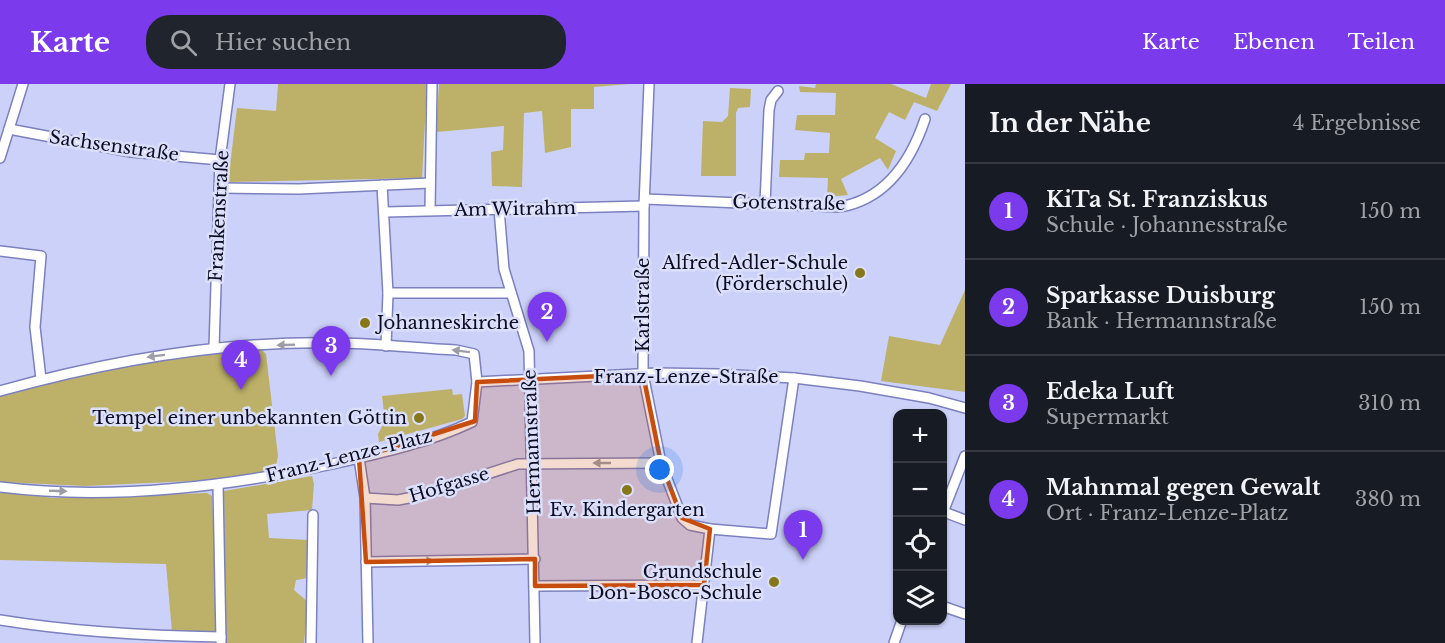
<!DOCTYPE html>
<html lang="de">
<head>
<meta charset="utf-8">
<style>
  body { margin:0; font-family:"Libre Baskerville",serif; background:#20242c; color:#f1f3f6 }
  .controls { position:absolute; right:18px; bottom:18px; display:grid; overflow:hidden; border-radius:12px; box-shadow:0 2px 4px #0004 }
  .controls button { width:54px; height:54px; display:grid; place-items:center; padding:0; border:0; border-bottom:2px solid #363941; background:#171b24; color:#f1f3f6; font:30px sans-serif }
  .you { position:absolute; left:660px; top:386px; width:21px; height:21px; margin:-15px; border:4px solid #fff; border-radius:50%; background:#1a73e8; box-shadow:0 0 0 9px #1a73e833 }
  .badge { display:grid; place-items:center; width:39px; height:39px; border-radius:50%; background:#7c3aed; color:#fff; font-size:20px; font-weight:700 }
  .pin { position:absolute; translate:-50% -50px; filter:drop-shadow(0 2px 3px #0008) }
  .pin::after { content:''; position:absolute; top:32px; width:21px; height:18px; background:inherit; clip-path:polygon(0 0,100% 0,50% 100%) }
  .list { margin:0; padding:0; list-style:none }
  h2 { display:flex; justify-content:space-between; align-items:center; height:78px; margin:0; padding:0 24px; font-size:26px }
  h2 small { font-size:20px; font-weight:400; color:#9ea1a6 }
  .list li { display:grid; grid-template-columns:39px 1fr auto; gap:18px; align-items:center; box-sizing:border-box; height:96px; padding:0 24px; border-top:2px solid #363941 }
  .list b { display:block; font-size:22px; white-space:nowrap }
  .list p { margin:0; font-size:20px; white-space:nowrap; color:#9ea1a6 }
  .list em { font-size:20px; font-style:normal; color:#9ea1a6 }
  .icon { flex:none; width:33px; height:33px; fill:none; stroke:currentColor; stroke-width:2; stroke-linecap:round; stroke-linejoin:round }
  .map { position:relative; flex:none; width:965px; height:559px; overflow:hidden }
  header { display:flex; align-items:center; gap:36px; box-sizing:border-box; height:84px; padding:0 30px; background:#7c3aed; color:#fff }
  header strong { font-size:28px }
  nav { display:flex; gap:33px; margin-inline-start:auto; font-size:21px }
  .search { width:420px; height:54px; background:#20242c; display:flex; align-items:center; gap:15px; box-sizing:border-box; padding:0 21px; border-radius:24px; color:#9ea1a6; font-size:22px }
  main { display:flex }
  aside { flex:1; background:#171b24 }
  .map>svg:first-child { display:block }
</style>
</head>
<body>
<header>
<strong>Karte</strong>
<div class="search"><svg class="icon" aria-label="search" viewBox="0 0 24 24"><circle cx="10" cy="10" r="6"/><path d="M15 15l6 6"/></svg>Hier suchen</div>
<nav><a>Karte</a><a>Ebenen</a><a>Teilen</a></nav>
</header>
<main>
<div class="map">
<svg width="965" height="559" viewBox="0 0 965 559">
  <rect width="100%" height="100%" fill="#ccd1f9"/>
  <g fill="#bdb169">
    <polygon points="278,0 427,0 422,94 228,98 237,24 276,27"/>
    <polygon points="439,0 629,0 594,3 594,25 571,25 571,63 545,69 542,27 524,29 522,103 492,102 491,68 503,66 504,42 436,48"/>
    <polygon points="816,0 891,0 926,14 931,0 951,0 937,27 914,18 905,36 889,28 875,54 896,67 888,86 880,74 841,95 848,111 827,113 828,94 779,93 780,76 804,76 805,69 829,69 830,49 795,46 797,31 835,31 836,9 800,8 799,2 815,4"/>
    <polygon points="730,4 751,5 750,23 738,24 736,29 736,92 701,92 703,37 722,38 728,32"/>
    <polygon points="965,206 965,308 881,297 889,252 940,261"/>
    <path d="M 261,265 L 266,270 L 278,372 L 275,386 L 214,396 L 85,402 L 0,398 L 0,312 C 83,281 173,274 261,265 Z"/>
    <polygon points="452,305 453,311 462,310 465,332 462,335 379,358 378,350 385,337 382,312"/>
    <polygon points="312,392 314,400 312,426 267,430 269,454 309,456 308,494 296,496 294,506 308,518 304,559 226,559 224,407"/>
    <polygon points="0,408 54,414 207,409 212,412 218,547 172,548 166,480 0,476"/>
  </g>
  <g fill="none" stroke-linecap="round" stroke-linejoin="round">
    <defs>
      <g id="minor">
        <polyline points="649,0 644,122 643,290 661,379 682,434 690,441 710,445 697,559"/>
        <polyline points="9,45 131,68 220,76"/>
        <polyline points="0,74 23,0"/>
        <polyline points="382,101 388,209 386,262"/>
        <polyline points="219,104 299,105 430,99"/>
        <path d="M 645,115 L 840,123 C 886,115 911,77 925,35"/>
        <polyline points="765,120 769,26 771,16 778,7"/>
        <polyline points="499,125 504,185 529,267 535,559"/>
        <polyline points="430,126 432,0"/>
        <polyline points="385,128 644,122"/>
        <polyline points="0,167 41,172 35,243 41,295"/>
        <polyline points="388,209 511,209"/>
        <polyline points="214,264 220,76 230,0"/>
        <polyline points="477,298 657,289 717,290 794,294 860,302 929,314 965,324"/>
        <path d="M 0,307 C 111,276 227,256 342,259 C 380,260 418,264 456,266 L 474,270 L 477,298 L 472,338 C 430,358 382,369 337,379 C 227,403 112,417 0,403"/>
        <polyline points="359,374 365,414 368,559"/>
        <polyline points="218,401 221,557"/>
        <polyline points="365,414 398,416 419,412 518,380 661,379"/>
        <polyline points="944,428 965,436"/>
        <polyline points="942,431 965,372"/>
        <polyline points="710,445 771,450 794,294"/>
        <polyline points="366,478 535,475"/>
        <polyline points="535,502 704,501"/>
        <polyline points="942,522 965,530"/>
        <path d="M 0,536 C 74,548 147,552 221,553"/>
        <polyline points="311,559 313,431"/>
        <polyline points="894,559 902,536"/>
      </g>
    </defs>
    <use href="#minor" stroke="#7b80be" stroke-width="12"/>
    <use href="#minor" stroke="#fff" stroke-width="9"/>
  </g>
  <defs><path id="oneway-solid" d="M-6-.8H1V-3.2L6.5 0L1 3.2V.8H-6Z" transform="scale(1.5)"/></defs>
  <g fill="#9d9da7">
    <use href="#oneway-solid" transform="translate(286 261) rotate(178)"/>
    <use href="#oneway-solid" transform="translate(461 267) rotate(-173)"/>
    <use href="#oneway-solid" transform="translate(156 272) rotate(173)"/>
    <use href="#oneway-solid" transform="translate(602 379) rotate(180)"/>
    <use href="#oneway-solid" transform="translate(58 407) rotate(2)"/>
    <use href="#oneway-solid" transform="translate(425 477) rotate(-1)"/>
  </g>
  <path fill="#c74d0f" fill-opacity="0.2" stroke="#c74d0f" stroke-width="4.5" stroke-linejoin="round" d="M 643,290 L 661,379 L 682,434 L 710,445 L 704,501 L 535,502 L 535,475 L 366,478 L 359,374 L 475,337 L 477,298 Z"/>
  <g fill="#86771b" stroke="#dbdffa" stroke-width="2">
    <circle cx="860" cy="189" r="6"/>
    <circle cx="365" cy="239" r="6"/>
    <circle cx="419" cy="334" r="6"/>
    <circle cx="627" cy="406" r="6"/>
    <circle cx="774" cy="498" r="6"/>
  </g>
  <g text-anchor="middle" stroke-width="5" stroke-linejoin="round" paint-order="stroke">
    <g font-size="18" fill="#0b0b22" stroke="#dbdffa">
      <text transform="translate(114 62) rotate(8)" y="6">Sachsenstraße</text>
      <text transform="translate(789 119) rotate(1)" y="6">Gotenstraße</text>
      <text transform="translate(515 125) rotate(-1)" y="6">Am Witrahm</text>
      <text transform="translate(219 132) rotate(-87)" y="6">Frankenstraße</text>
      <text transform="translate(643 221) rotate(-90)" y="6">Karlstraße</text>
      <text x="686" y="299">Franz-Lenze-Straße</text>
      <text transform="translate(532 358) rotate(-92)" y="6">Hermannstraße</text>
      <text transform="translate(349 372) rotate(-14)" y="6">Franz-Lenze-Platz</text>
      <text transform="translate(449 401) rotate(-17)" y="6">Hofgasse</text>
    </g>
    <g font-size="18" fill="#0b0b22" stroke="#dbdffa" text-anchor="end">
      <text x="848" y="185">Alfred-Adler-Schule<tspan x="848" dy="21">(Förderschule)</tspan></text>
      <text x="377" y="245" text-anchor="start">Johanneskirche</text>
      <text x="407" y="340">Tempel einer unbekannten Göttin</text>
      <text x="627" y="432" text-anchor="middle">Ev. Kindergarten</text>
      <text x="762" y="494">Grundschule<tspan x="762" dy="21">Don-Bosco-Schule</tspan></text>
    </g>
  </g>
</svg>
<div class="controls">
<button>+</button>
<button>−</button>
<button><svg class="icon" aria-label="locate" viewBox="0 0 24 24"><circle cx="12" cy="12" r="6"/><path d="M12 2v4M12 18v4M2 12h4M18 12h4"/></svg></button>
<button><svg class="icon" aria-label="layers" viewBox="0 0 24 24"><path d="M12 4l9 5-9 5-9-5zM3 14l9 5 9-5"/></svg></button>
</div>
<div class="you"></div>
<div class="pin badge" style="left:803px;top:476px">1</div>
<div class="pin badge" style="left:547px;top:258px">2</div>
<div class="pin badge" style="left:331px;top:292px">3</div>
<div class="pin badge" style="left:241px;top:306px">4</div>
</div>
<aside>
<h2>In der Nähe<small>4 Ergebnisse</small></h2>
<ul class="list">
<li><span class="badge">1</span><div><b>KiTa St. Franziskus</b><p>Schule · Johannesstraße</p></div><em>150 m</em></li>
<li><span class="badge">2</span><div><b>Sparkasse Duisburg</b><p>Bank · Hermannstraße</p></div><em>150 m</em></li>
<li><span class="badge">3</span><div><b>Edeka Luft</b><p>Supermarkt</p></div><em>310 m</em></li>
<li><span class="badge">4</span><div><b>Mahnmal gegen Gewalt</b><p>Ort · Franz-Lenze-Platz</p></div><em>380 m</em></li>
</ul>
</aside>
</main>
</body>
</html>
